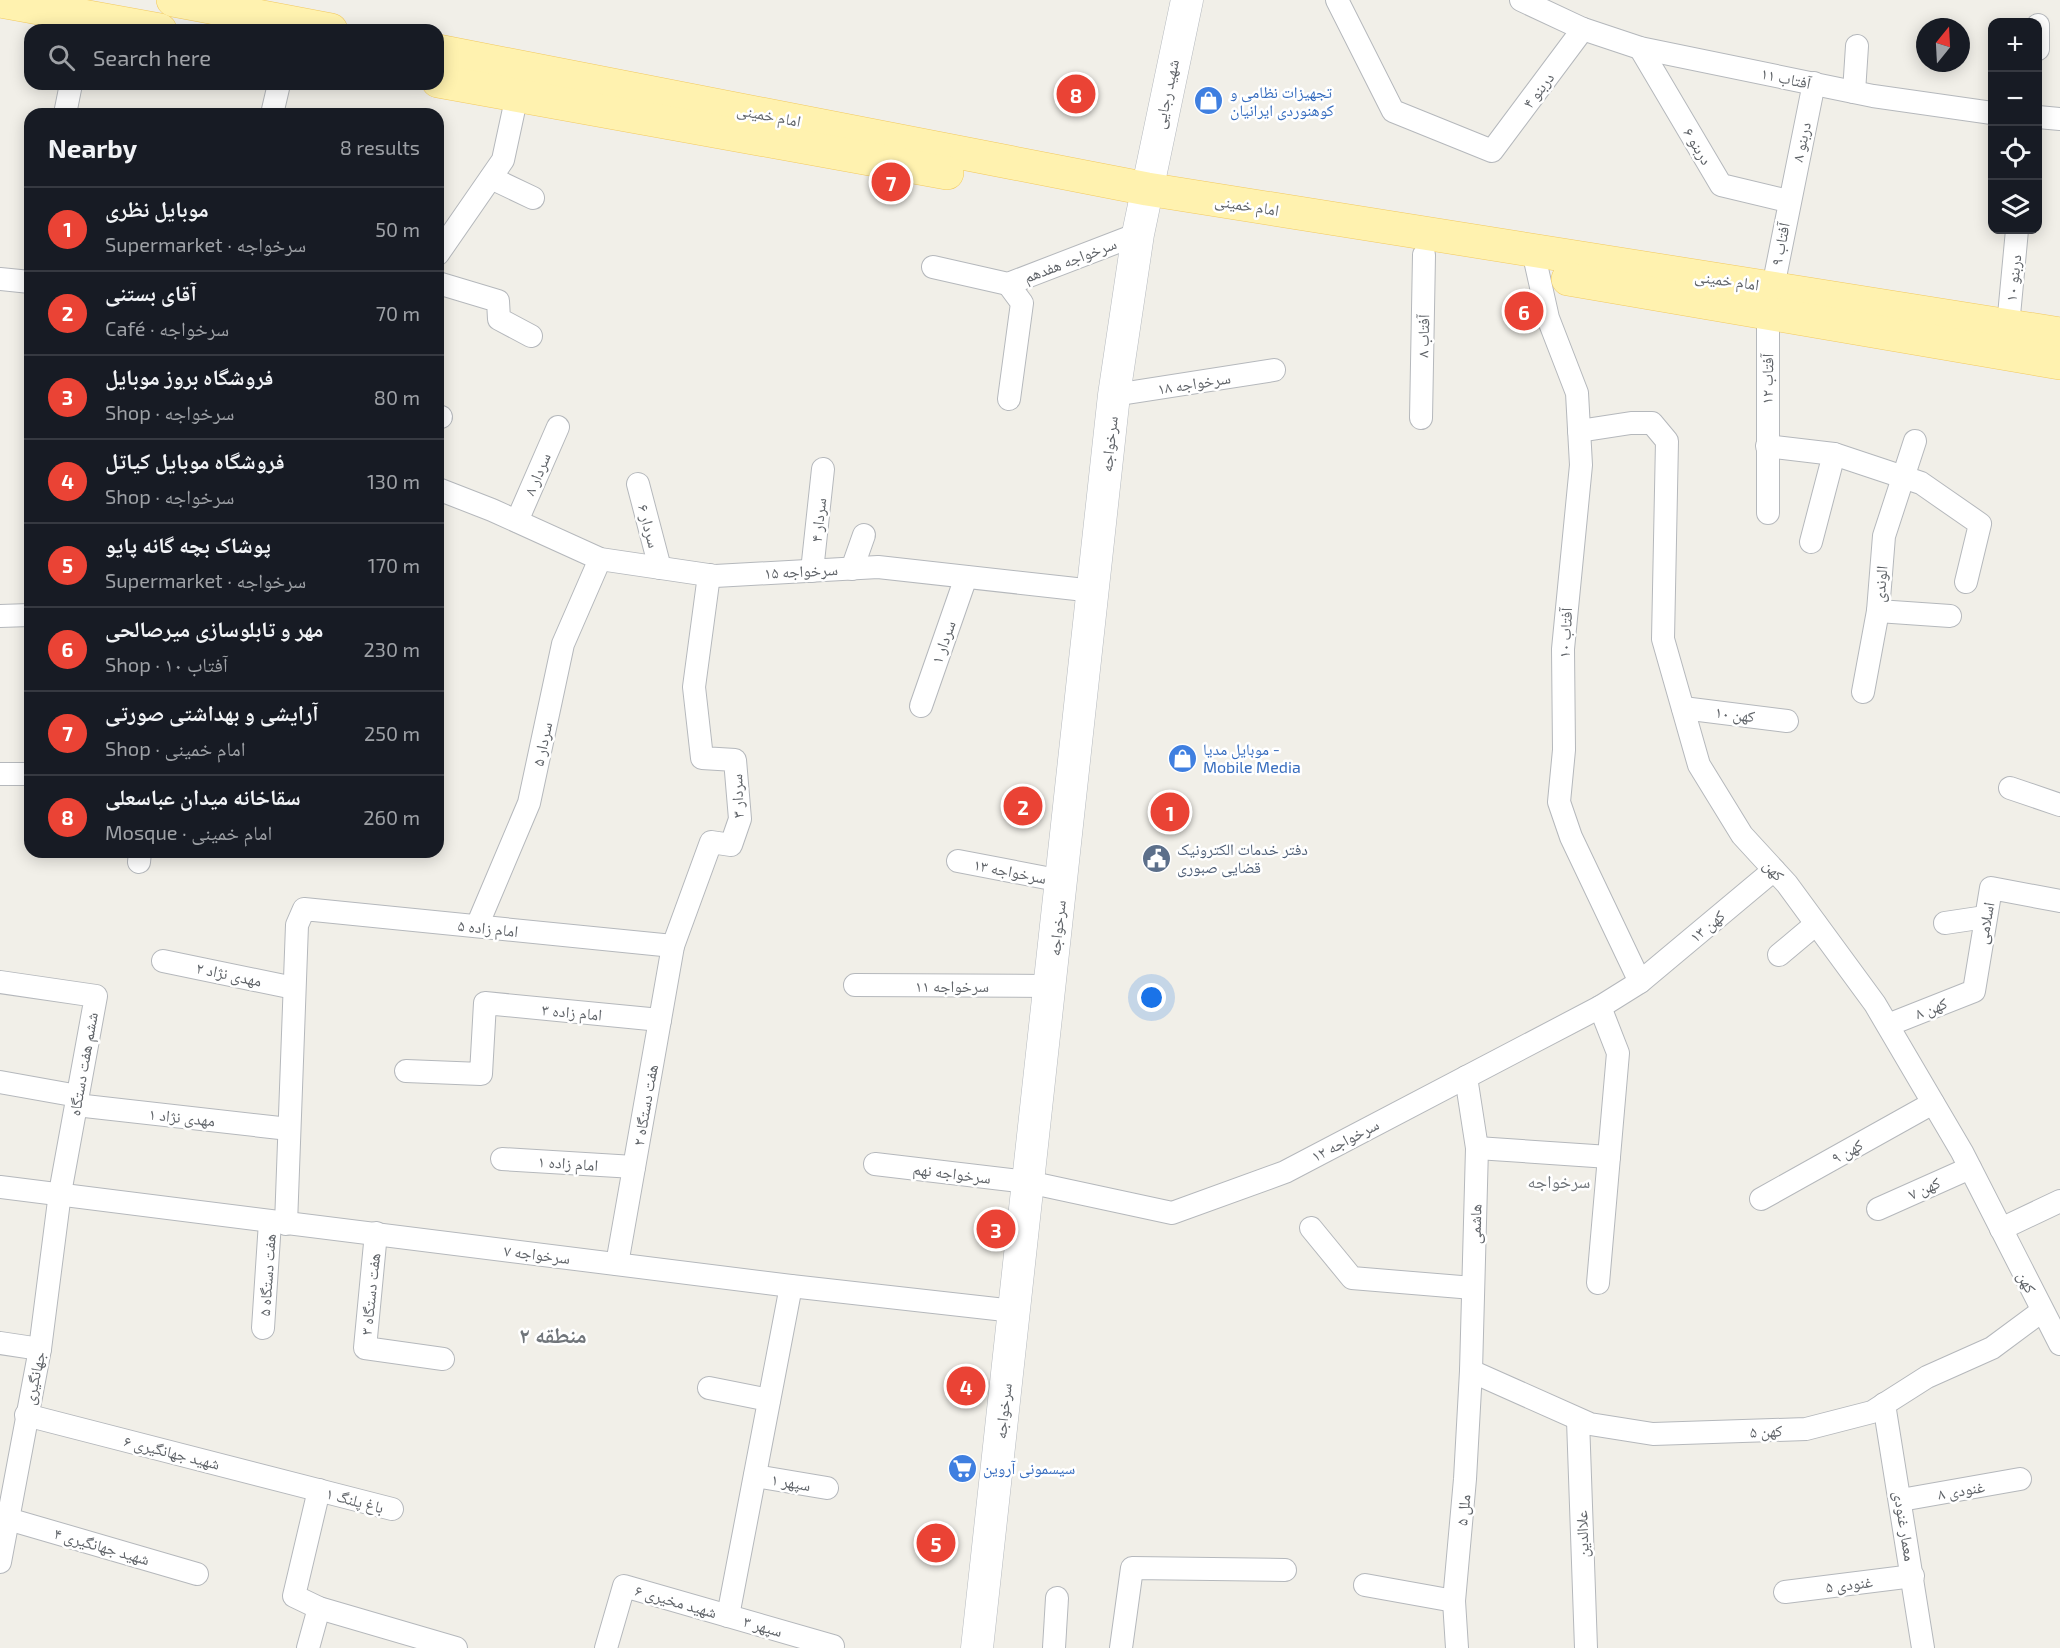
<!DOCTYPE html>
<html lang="en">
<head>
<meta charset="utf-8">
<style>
  body { margin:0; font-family:"Exo 2","Noto Naskh Arabic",sans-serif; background:#20242c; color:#f1f3f6 }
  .controls { position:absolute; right:18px; top:18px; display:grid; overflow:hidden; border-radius:12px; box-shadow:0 3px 15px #0003 }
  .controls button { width:54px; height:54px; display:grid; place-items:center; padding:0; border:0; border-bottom:2px solid #363941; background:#171b24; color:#f1f3f6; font:30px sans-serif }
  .compass { position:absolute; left:1916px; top:18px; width:54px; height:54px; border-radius:50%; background:#171b24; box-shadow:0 3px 15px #0003; rotate:18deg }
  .you { position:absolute; left:1152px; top:998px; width:21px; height:21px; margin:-15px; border:4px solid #fff; border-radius:50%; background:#1a73e8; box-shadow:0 0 0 9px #1a73e833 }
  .badge { display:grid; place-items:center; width:39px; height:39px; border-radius:50%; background:#ea4335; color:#fff; font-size:20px; font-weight:700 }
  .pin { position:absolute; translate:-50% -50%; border:3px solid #fff; box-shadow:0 2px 6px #0006 }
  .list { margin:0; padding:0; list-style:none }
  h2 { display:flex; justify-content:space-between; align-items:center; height:78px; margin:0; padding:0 24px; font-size:26px }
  h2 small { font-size:20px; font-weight:400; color:#9ea1a6 }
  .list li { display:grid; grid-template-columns:39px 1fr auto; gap:18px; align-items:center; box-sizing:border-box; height:84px; padding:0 24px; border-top:2px solid #363941 }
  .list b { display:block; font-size:22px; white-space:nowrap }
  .list p { margin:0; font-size:20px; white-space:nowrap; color:#9ea1a6 }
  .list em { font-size:20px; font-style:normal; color:#9ea1a6 }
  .icon { flex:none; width:33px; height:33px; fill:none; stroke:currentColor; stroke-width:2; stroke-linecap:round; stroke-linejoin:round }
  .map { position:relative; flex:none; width:2060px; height:1648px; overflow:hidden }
  .search { position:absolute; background:#171b24; box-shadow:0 3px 15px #0003; left:24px; top:24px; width:420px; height:66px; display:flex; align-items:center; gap:15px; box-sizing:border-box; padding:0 21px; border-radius:18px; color:#9ea1a6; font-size:22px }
  .panel { position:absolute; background:#171b24; box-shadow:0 3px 15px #0003; left:24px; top:108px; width:420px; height:750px; border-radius:18px }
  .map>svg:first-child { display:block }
</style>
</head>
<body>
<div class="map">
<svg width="2060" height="1648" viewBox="0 0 2060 1648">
  <rect width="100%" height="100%" fill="#f1efe8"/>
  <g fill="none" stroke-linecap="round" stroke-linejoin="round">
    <defs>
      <g id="street">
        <polyline points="1337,0 1393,111 1492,151 1583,29"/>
        <polyline points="1521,0 1583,29 1640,48 1873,96 1992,113"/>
        <polyline points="1640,48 1721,185 1788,201"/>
        <polyline points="2038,49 2038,25"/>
        <polyline points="1854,92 1857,46"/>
        <polyline points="65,114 71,84"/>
        <polyline points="272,114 279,84"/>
        <polyline points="2038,117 2060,119"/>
        <polyline points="491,178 533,198"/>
        <polyline points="1533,251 1548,318 1577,393 1581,465 1563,649 1564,750 1559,802 1571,837 1640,982"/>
        <polyline points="438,254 503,160 517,95"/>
        <polyline points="933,267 1008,284 1138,234"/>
        <polyline points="0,279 30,282"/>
        <polyline points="438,283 498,301 499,319 531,336"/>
        <polyline points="1008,284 1022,303 1009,399"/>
        <polyline points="2008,326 2017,230"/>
        <polyline points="1114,395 1274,370"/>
        <polyline points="438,416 441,417"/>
        <polyline points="1421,418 1424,255"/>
        <polyline points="1579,431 1631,423 1652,423 1667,441 1663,639 1699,765 1742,835 1787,884 1875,1004 1962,1152 2060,1344"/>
        <polyline points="1767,446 1834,454 1921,483 1980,524 1966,582"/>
        <polyline points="638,484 660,568"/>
        <polyline points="438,489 492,510 600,559 715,576 878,567 1094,591"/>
        <polyline points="1768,513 1768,312 1814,83"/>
        <polyline points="517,521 558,427"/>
        <polyline points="1811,542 1834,454"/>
        <polyline points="852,569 864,535"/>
        <polyline points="812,571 823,469"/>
        <polyline points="1878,611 1950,616"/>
        <polyline points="0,616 30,615"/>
        <polyline points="1863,692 1878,611 1884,536 1915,441"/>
        <polyline points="921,706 966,577"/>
        <polyline points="1683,708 1787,721"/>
        <polyline points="0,774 30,774"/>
        <polyline points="2010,788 2060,805"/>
        <polyline points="958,861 1062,881"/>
        <polyline points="139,862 140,852"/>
        <polyline points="1945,923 1985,917"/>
        <polyline points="477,926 529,803 563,644 600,559"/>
        <polyline points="1779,955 1816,924"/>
        <polyline points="163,961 294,988"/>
        <polyline points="0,982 96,996 60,1193 40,1349 0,1562"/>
        <polyline points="855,985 1050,986"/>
        <polyline points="1888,1025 1974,991 1991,888 2060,901"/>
        <polyline points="406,1071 481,1074 485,1003 660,1020"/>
        <polyline points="0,1082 78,1096"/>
        <polyline points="76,1105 289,1129"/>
        <polyline points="1477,1148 1609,1157"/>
        <polyline points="502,1159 634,1167"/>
        <polyline points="875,1164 1028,1182 1172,1213 1285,1172 1600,1007 1640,982 1774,870"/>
        <polyline points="0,1187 791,1286 1014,1311"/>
        <polyline points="1761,1199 1933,1103"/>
        <polyline points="1878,1209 1970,1168"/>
        <polyline points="286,1224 297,925 304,909 673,946"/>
        <polyline points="1311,1228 1352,1278 1473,1288"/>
        <polyline points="2001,1229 2060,1201"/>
        <polyline points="376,1233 365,1348 443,1359"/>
        <polyline points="617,1264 673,946 711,842 731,845 740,819 735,760 702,758 694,687 709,575"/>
        <polyline points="1598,1283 1618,1053 1600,1007"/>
        <polyline points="263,1328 270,1222"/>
        <polyline points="0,1343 40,1349"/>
        <polyline points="1471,1371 1590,1424 1653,1434 1806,1429 1872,1412 1927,1377 1992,1348 2042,1311"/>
        <polyline points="709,1388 769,1400"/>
        <polyline points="1884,1404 1923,1648"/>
        <polyline points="26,1415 392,1509"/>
        <polyline points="1578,1420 1586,1648"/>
        <polyline points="755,1476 827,1488"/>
        <polyline points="319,1490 294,1596 319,1608 456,1648"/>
        <polyline points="1901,1500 2020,1479"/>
        <polyline points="8,1519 197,1574"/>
        <polyline points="1365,1585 1454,1601"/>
        <polyline points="1785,1592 1913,1576"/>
        <polyline points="728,1616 791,1286"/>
        <polyline points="308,1648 319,1608"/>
        <polyline points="606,1648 624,1586 833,1646"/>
        <polyline points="1054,1648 1057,1598"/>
        <polyline points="1121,1648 1132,1568 1285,1570"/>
        <polyline points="1457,1648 1454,1601 1465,1479 1471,1371 1477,1148 1466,1077"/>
      </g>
      <polyline id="secondary" points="977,1648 1114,395 1138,234 1187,0"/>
      <g id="primary">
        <polyline points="173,0 331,30"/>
        <polyline points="0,1 160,30"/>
        <polyline points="438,51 1147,189 2060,334"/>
        <polyline points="438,81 947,173"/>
        <polyline points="1568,279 2060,363"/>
      </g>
    </defs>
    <use href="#street" stroke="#b5b8bc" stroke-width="24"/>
    <use href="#secondary" stroke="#b6babf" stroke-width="33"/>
    <use href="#primary" stroke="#f2c960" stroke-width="34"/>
    <use href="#street" stroke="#fff" stroke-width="22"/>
    <use href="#secondary" stroke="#fff" stroke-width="32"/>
    <use href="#primary" stroke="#fff2af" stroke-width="33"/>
  </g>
  <defs>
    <symbol id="shop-disc" viewBox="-11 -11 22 22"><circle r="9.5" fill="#3f7fe0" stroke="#fff"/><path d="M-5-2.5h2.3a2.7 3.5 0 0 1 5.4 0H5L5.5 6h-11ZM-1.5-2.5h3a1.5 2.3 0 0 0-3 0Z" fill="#fff"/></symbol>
    <symbol id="civic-disc" viewBox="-11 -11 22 22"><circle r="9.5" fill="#5c6f8a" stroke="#fff"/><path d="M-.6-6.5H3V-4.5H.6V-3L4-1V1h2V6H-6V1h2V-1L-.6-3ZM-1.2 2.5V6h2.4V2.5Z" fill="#fff"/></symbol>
    <symbol id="supermarket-disc" viewBox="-11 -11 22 22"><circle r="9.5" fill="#3f7fe0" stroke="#fff"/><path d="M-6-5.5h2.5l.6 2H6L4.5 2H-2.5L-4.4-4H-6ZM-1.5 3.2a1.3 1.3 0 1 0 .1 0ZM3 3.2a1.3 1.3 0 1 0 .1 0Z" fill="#fff"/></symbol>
  </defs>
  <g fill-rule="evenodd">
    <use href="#shop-disc" x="1192" y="84" width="33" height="33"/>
    <use href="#shop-disc" x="1166" y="742" width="33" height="33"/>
    <use href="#civic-disc" x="1140" y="842" width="33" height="33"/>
    <use href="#supermarket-disc" x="946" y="1452" width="33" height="33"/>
  </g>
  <g text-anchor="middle" stroke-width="5" stroke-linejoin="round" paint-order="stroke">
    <g font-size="16" fill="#5f6368" stroke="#fff">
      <text transform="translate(1786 78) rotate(12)" y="6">آفتاب ۱۱</text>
      <text transform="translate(1538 90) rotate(-53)" y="6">۴ دربنو</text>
      <text transform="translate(1166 94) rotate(-78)" y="6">شهید رجایی</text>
      <text transform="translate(769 115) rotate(11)" y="6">امام خمینی</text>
      <text transform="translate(1801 142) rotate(-78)" y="6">۸ دربنو</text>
      <text transform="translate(1698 146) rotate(59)" y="6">۶ دربنو</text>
      <text transform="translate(1247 205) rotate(9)" y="6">امام خمینی</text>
      <text transform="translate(1780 244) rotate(-79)" y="6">آفتاب ۹</text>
      <text transform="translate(1070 260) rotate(-21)" y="6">سرخواجه هفدهم</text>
      <text transform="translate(2013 278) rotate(-84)" y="6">۱۰ دربنو</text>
      <text transform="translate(1727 280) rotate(8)" y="6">امام خمینی</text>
      <text transform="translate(1423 336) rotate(-89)" y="6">آفتاب ۸</text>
      <text transform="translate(1767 379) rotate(-89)" y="6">آفتاب ۱۲</text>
      <text transform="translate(1194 383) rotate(-9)" y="6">۱۸ سرخواجه</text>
      <text transform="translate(1109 444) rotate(-84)" y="6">سرخواجه</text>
      <text transform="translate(537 474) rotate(-67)" y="6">۸ سردار</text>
      <text transform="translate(818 520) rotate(-84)" y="6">۴ سردار</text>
      <text transform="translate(649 526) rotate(75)" y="6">۶ سردار</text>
      <text transform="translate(801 571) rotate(-3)" y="6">سرخواجه ۱۵</text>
      <text transform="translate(1880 584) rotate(-85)" y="6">الوندی</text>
      <text transform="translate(1565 633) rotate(-87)" y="6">۱۰ آفتاب</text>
      <text transform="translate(943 642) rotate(-71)" y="6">۱ سردار</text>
      <text transform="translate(1735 714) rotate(7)" y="6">۱۰ کهن</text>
      <text transform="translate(542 744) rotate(-78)" y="6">۵ سردار</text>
      <text transform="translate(737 796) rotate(-92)" y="6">۳ سردار</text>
      <text transform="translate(1774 870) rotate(48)" y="6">کهن</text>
      <text transform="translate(1010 871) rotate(11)" y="6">۱۳ سرخواجه</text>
      <text transform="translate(1985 923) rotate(-80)" y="6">اسلامی</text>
      <text transform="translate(1707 926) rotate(-40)" y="6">۱۳ کهن</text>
      <text transform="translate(488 928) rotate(6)" y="6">۵ امام زاده</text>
      <text transform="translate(1057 928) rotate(-84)" y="6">سرخواجه</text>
      <text transform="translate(229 974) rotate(12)" y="6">۲ مهدی نژاد</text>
      <text x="952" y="992">۱۱ سرخواجه</text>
      <text transform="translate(1931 1008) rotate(-21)" y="6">۸ کهن</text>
      <text transform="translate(572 1012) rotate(5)" y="6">۳ امام زاده</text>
      <text transform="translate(83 1064) rotate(-80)" y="6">ششم هفت دستگاه</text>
      <text transform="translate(645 1105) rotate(-80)" y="6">هفت دستگاه ۲</text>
      <text transform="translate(182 1117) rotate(6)" y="6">۱ مهدی نژاد</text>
      <text transform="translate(1345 1140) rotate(-28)" y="6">۱۲ سرخواجه</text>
      <text transform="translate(1847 1151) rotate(-29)" y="6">۹ کهن</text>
      <text transform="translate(568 1163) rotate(4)" y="6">۱ امام زاده</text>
      <text transform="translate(952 1173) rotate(7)" y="6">سرخواجه نهم</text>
      <text transform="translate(1924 1188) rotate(-24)" y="6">۷ کهن</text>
      <text transform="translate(1475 1224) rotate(-89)" y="6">هاشمی</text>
      <text transform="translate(537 1254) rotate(7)" y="6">سرخواجه ۷</text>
      <text transform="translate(267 1275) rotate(-86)" y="6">هفت دستگاه ۵</text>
      <text transform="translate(2027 1282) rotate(63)" y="6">کهن</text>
      <text transform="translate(370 1294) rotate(-84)" y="6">۳ هفت دستگاه</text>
      <text transform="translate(34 1378) rotate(-78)" y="6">جهانگیری</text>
      <text transform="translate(1003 1411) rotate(-84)" y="6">سرخواجه</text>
      <text transform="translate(1766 1431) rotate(-3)" y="6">۵ کهن</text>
      <text transform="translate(172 1452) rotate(14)" y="6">۶ شهید جهانگیری</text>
      <text transform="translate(791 1482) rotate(9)" y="6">۱ سپهر</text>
      <text transform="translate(1961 1490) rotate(-10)" y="6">۸ غنودی</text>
      <text transform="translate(355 1500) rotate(15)" y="6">۱ باغ پلنگ</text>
      <text transform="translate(1463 1510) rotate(-84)" y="6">ملل ۵</text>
      <text transform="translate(1905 1526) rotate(81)" y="6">معمار غنودی</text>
      <text transform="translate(1582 1534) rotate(-92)" y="6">علاالدین</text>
      <text transform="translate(102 1546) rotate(16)" y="6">۴ شهید جهانگیری</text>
      <text transform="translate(1849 1584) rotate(-7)" y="6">۵ غنودی</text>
      <text transform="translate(676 1601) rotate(16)" y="6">شهید مخیری ۶</text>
      <text transform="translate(763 1626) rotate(16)" y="6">۳ سپهر</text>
    </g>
    <g font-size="16" fill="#366cbe" stroke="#fff" text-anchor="start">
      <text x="1230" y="98">تجهیزات نظامی و<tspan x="1230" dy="18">کوهنوردی ایرانیان</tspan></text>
      <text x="1203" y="755">موبایل مدیا -<tspan x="1203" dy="18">Mobile Media</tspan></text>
      <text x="983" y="1474">سیسمونی آروین</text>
    </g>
    <g font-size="16" fill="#4e5e75" stroke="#fff" text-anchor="start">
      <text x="1177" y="855">دفتر خدمات الکترونیک<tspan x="1177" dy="18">قضایی صبوری</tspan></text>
    </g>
    <g font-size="18" fill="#70757a" stroke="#fff">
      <text x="1559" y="1188">سرخواجه</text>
    </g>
    <g font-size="22" font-weight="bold" fill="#70757a" stroke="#fff">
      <text x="553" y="1343">منطقه ۲</text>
    </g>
  </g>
</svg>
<div class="controls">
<button>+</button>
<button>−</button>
<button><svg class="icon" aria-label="locate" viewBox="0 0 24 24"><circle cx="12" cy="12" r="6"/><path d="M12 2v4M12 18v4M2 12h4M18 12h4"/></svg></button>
<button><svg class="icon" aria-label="layers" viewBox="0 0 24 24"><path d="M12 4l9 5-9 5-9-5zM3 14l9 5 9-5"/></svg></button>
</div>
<svg class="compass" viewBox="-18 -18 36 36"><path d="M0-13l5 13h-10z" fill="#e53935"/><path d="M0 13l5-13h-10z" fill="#9ea1a6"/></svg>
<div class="you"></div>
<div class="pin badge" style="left:1170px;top:812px">1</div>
<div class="pin badge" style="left:1023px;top:806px">2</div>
<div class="pin badge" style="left:996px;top:1229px">3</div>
<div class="pin badge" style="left:966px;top:1386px">4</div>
<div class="pin badge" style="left:936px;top:1543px">5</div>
<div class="pin badge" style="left:1524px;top:311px">6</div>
<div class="pin badge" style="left:891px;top:182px">7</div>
<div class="pin badge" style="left:1076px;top:94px">8</div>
<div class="search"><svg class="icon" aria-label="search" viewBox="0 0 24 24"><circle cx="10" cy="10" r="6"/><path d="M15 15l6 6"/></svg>Search here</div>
<section class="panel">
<h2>Nearby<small>8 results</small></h2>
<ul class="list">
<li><span class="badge">1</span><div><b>موبایل نظری</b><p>Supermarket · سرخواجه</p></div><em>50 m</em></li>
<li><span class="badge">2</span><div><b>آقای بستنی</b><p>Café · سرخواجه</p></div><em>70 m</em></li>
<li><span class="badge">3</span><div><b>فروشگاه بروز موبایل</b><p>Shop · سرخواجه</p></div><em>80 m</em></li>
<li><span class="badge">4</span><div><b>فروشگاه موبایل کیاتل</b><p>Shop · سرخواجه</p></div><em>130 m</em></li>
<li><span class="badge">5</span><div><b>پوشاک بچه گانه پایو</b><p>Supermarket · سرخواجه</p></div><em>170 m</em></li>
<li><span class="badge">6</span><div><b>مهر و تابلوسازی میرصالحی</b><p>Shop · ۱۰ آفتاب</p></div><em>230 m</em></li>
<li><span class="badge">7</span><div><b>آرایشی و بهداشتی صورتی</b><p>Shop · امام خمینی</p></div><em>250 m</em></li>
<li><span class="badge">8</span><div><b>سقاخانه میدان عباسعلی</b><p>Mosque · امام خمینی</p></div><em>260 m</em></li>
</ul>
</section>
</div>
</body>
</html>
